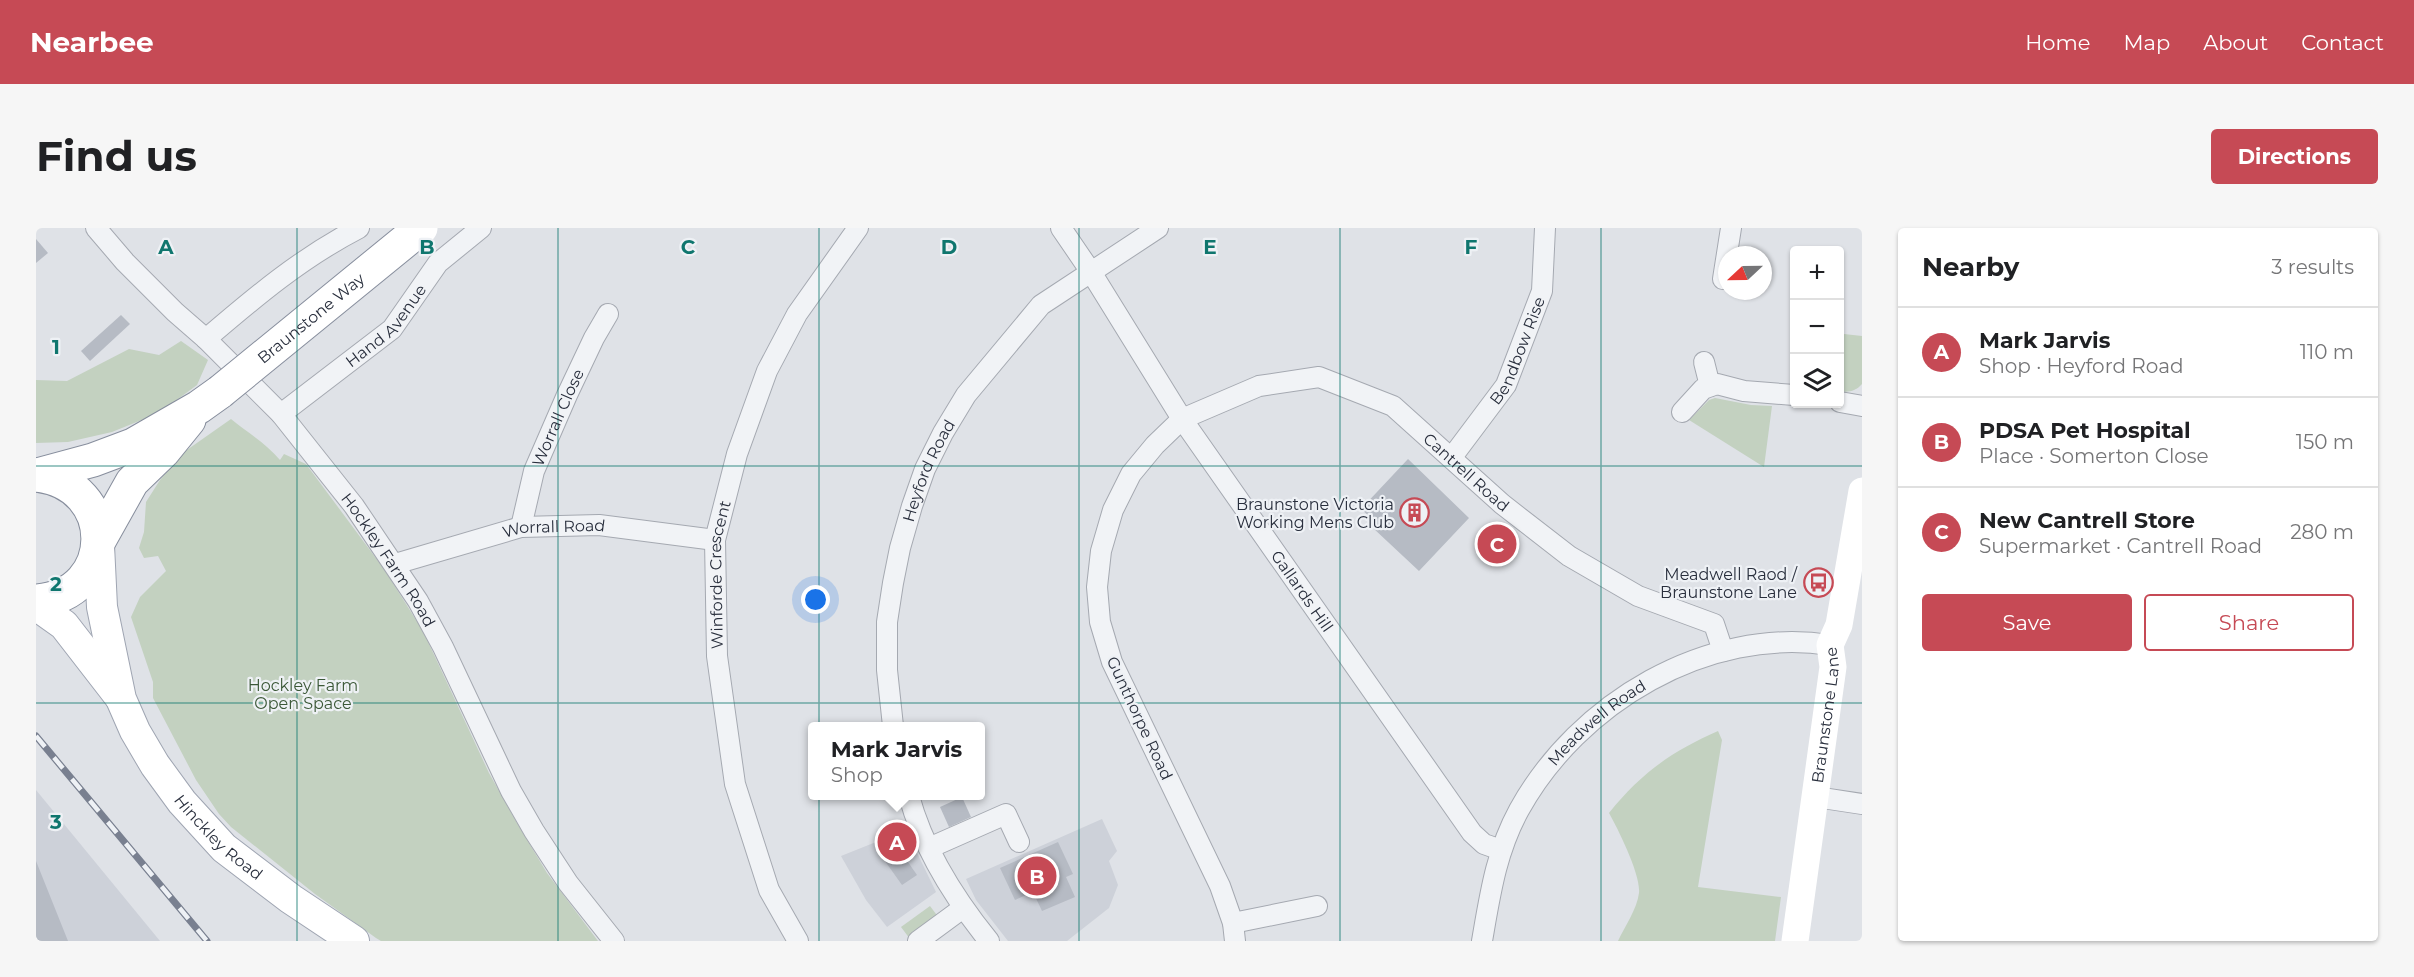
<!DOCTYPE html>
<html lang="en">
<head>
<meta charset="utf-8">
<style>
  body { margin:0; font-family:Montserrat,sans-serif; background:#f6f6f6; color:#202124 }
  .controls { position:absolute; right:18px; top:18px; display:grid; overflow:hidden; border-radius:6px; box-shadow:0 2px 4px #0004 }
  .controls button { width:54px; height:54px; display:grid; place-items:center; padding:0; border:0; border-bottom:2px solid #e0e0e0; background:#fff; color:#202124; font:30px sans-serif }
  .compass { position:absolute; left:1682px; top:18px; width:54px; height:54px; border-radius:50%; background:#fff; box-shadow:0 2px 4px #0004; rotate:248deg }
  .you { position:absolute; left:780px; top:372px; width:21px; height:21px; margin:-15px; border:4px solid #fff; border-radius:50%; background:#1a73e8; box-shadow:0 0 0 9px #1a73e833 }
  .badge { display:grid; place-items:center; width:39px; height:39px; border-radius:50%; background:#c64a55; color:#fff; font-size:20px; font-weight:700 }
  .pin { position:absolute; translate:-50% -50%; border:3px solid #fff; box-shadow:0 2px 6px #0006 }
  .popup { position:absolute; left:772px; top:494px; width:177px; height:78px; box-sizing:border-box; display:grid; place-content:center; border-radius:6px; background:#fff; filter:drop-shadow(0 2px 4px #0005); font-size:20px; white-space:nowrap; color:#757577 }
  .popup b { font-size:22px; color:#202124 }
  .popup::after { content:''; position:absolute; left:50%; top:100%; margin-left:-12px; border:12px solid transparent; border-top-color:#fff }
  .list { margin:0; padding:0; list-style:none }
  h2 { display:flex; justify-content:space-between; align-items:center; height:78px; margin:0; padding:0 24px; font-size:26px }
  h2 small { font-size:20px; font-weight:400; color:#757577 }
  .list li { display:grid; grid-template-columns:39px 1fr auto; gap:18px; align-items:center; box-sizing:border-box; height:90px; padding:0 24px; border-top:2px solid #e0e0e0 }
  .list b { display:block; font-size:22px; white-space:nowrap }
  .list p { margin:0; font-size:20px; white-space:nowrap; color:#757577 }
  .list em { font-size:20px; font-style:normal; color:#757577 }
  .actions { display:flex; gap:12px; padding:18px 24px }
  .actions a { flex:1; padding:14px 0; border:2px solid #c64a55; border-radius:6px; text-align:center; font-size:21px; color:#c64a55 }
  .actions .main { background:#c64a55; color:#fff }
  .icon { flex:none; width:33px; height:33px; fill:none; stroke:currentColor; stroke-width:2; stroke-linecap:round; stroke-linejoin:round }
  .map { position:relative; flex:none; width:1826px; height:713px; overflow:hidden; border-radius:6px }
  header { display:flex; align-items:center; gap:36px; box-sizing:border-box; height:84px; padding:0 30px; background:#c64a55; color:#fff }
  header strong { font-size:28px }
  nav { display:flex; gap:33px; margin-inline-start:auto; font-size:21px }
  .intro { display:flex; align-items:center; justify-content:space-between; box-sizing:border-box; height:144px; padding:0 36px }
  h1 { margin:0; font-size:42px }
  .button { padding:15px 27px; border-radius:6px; background:#c64a55; color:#fff; font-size:21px; font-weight:700 }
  main { display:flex; gap:36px; padding:0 36px }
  aside { flex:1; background:#fff; border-radius:6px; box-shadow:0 2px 4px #0004 }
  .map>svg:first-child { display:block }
</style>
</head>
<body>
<header>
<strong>Nearbee</strong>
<nav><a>Home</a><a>Map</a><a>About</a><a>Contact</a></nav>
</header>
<div class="intro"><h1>Find us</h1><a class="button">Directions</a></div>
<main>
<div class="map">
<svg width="1826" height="713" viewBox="0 0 1826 713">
  <rect width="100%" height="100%" fill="#dfe2e7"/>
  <g fill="#cdd1d9">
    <polygon points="0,562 124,713 0,713"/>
    <polygon points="1066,591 1081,623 1073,633 1082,657 1073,680 1031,713 972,713 940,672 930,651"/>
    <polygon points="870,602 900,664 851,699 830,672 805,628"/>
  </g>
  <g fill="#c3d1c0">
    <path d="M 1808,106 L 1826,108 L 1826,156 C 1820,163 1812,165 1804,163 L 1804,138 Z"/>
    <polygon points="145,113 172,132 161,157 123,185 76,204 32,214 0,215 0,152 31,153 93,121 123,127"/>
    <polygon points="1679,170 1715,177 1736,178 1728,239 1653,192 1673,172"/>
    <path d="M 195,191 C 212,205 230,215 244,232 L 248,226 L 270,236 L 348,341 L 387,403 L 453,545 L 481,595 L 511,645 L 562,713 L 345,713 L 340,710 L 279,666 L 195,599 L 183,586 L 160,552 L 117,470 L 117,454 L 95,389 L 104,369 L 130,343 L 122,328 L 108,330 L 103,320 L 108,304 L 110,274 L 124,252 L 148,224 Z"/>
    <path d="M 1682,503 L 1686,512 L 1662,659 L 1745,669 L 1739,713 L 1582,713 C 1589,698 1601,681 1603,665 C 1605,647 1582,601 1573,585 C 1604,546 1636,523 1682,503 Z"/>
    <polygon points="894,678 903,690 874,711 865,699"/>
  </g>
  <g fill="#b6bbc4">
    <polygon points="0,11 12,25 0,35"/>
    <polygon points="85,87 94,96 54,133 45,123"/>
    <polygon points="1372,231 1433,290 1383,343 1337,300 1341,295 1325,281"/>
    <polygon points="926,569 935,589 913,599 904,579"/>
    <polygon points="856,611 881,647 866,657 841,622"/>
    <polygon points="1022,614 1037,646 1030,649 1039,669 1006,683 997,664 979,672 964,640"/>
    <polygon points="0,633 32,713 0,713"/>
  </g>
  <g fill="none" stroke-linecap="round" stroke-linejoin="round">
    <defs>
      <g id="street">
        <path id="s1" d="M 60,0 L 89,34 L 139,84 L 170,111 L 245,186 L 318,278 L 382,373 L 407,419 L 475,563 L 498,603 L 532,655 L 578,713"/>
        <path id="s2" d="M 1025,0 L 1055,44 L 1146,191 L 1436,605 L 1448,616 L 1465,622"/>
        <polyline points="1687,51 1695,0"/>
        <path d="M 170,111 C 219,69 265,30 323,0"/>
        <polyline points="1668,134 1674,158"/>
        <polyline points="1804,174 1826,178"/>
        <polyline points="1646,184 1667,161 1681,156 1708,163 1758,167"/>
        <path id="s3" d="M 245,186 L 356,101 L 402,35 L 445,0"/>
        <path id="s4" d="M 1416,229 L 1470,157 L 1506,63 L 1509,0"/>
        <path id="s5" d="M 485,299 L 498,243 L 531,167 L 558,110 L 572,86"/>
        <path id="s6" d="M 359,336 L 485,299 L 563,297 L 679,312"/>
        <path id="s7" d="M 857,498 L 851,442 L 851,394 L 857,355 L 864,320 L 876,278 L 889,241 L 907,205 L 930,167 L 1005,77 L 1122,0"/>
        <path d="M 873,568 C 887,620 919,671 953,713"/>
        <polyline points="1780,569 1826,576"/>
        <polyline points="893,620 970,586 983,614"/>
        <polyline points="1197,695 1281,678"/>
        <path id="s8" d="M 762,713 L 733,662 L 699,556 L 681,428 L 679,312 L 701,226 L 731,143 L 761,86 L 822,0"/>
        <polyline points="882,713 927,680"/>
        <path id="s9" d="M 1199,713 L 1197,695 L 1184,658 L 1076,434 L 1064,394 L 1061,359 L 1065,323 L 1077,282 L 1095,246 L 1119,217 L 1146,191 L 1223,158 L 1283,149 L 1357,178 L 1466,276 L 1533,328 L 1602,368 L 1678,396 L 1687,423"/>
        <path id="s10" d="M 1446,713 C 1454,667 1460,624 1483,582 C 1542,475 1671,398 1794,417"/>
      </g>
      <g id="primary">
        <path id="s12" d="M 63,317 L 66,379 L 85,471 L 99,503 L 119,537 L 146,574 L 188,620 L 255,671 L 318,713"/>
        <polyline points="0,377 28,397 83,468"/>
      </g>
      <g id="highway">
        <path d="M 0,247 C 83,256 82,367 0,373"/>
        <polyline points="1,247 57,232 97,217 163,179 184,164"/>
        <polyline points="63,313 96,254 127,224 153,192"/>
      </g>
    </defs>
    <use href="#street" stroke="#a5a9b1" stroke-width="22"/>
    <use href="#primary" stroke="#9fa5b2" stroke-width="32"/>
    <use href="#highway" stroke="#878e9d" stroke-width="35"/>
    <use href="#street" stroke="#f1f3f6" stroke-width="20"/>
    <path stroke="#fff" stroke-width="27" id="s11" d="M 1759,713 L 1797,439 L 1794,417 L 1803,397 L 1826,263"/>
    <use href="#primary" stroke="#fff" stroke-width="30"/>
    <use href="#highway" stroke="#fff" stroke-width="33"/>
    <defs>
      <polyline id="rail" points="0,508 171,713"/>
    </defs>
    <use href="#rail" stroke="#798090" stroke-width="7"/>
    <use href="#rail" stroke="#eef1f5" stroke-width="4.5" stroke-dasharray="14" stroke-linecap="butt"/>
    <defs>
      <g id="highway-bridge">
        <path id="s13" d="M 184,164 L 385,0"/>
      </g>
    </defs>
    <use href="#highway-bridge" stroke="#878e9d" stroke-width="35" stroke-linecap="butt"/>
    <use href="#highway-bridge" stroke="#fff" stroke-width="33"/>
  </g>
  <path fill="none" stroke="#0f766e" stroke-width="1.5" stroke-opacity="0.55" d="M 261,0 L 261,713M 522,0 L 522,713M 783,0 L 783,713M 1043,0 L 1043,713M 1304,0 L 1304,713M 1565,0 L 1565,713M 0,238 L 1826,238M 0,475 L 1826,475"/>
  <defs>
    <symbol id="building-ring" viewBox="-11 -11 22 22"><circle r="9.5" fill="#eef1f5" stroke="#c64a55" stroke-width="1.5"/><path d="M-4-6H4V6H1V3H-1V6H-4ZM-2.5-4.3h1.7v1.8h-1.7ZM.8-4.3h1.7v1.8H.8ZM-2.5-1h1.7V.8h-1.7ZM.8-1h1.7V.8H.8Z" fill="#c64a55"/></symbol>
    <symbol id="bus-ring" viewBox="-11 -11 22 22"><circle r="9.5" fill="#eef1f5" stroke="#c64a55" stroke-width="1.5"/><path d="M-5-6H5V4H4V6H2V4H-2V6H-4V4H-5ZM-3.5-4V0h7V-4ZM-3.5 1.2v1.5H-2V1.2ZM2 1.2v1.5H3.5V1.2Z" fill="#c64a55"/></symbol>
  </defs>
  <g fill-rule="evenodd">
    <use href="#building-ring" x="1362" y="268" width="33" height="33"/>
    <use href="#bus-ring" x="1766" y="338" width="33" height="33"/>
  </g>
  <g text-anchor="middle" stroke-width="4.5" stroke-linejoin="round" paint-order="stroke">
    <g font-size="16" fill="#292f3d" stroke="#eef1f5">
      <text dy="6" stroke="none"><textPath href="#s13" startOffset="117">Braunstone Way</textPath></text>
      <text dy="6" stroke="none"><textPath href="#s3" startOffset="138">Hand Avenue</textPath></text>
      <text dy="6" stroke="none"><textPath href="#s4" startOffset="126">Bendbow Rise</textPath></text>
      <text dy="6" stroke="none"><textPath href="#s5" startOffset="116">Worrall Close</textPath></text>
      <text dy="6" stroke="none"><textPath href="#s9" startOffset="900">Cantrell Road</textPath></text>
      <text dy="6" stroke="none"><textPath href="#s7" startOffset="262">Heyford Road</textPath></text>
      <text dy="6" stroke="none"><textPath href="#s6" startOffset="164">Worrall Road</textPath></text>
      <text dy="6" stroke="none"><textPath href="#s1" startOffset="444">Hockley Farm Road</textPath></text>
      <text dy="6" stroke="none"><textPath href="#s8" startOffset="381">Winforde Crescent</textPath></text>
      <text dy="6" stroke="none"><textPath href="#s2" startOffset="436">Gallards Hill</textPath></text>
      <text dy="6" stroke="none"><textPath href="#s11" startOffset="228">Braunstone Lane</textPath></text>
      <text transform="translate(1104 490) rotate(65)" y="6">Gunthorpe Road</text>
      <text dy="6" stroke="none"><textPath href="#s10" startOffset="255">Meadwell Road</textPath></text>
      <text dy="6" stroke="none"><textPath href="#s12" startOffset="327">Hinckley Road</textPath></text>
    </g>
    <g font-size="16" fill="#292f3d" stroke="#eef1f5" text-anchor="end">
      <text x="1358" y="282">Braunstone Victoria<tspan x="1358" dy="18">Working Mens Club</tspan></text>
      <text x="1761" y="352">Meadwell Raod /<tspan x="1761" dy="18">Braunstone Lane</tspan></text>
    </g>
    <g font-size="16" fill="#3b5837" stroke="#eef1f5">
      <text x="267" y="463">Hockley Farm<tspan x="267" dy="18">Open Space</tspan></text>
    </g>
  </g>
  <g font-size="20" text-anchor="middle" font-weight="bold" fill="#0f766e" stroke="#eef1f5" stroke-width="4.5" stroke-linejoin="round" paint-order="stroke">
    <text x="130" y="26">A</text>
    <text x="391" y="26">B</text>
    <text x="652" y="26">C</text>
    <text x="913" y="26">D</text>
    <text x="1174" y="26">E</text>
    <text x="1435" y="26">F</text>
    <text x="20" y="126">1</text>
    <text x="20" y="363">2</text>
    <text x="20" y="601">3</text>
  </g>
</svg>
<div class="controls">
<button>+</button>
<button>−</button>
<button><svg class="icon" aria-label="layers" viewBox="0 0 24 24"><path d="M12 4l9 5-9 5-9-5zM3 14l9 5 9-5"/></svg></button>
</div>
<svg class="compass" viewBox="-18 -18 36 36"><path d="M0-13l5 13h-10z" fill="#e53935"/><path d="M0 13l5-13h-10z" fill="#757577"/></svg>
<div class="you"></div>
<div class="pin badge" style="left:861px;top:614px">A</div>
<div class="popup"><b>Mark Jarvis</b>Shop</div>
<div class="pin badge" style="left:1001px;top:648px">B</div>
<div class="pin badge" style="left:1461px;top:316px">C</div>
</div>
<aside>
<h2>Nearby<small>3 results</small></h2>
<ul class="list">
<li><span class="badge">A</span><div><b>Mark Jarvis</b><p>Shop · Heyford Road</p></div><em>110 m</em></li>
<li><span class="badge">B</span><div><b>PDSA Pet Hospital</b><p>Place · Somerton Close</p></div><em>150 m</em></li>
<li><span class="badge">C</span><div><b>New Cantrell Store</b><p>Supermarket · Cantrell Road</p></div><em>280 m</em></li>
</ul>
<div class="actions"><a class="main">Save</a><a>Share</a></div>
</aside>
</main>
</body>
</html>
